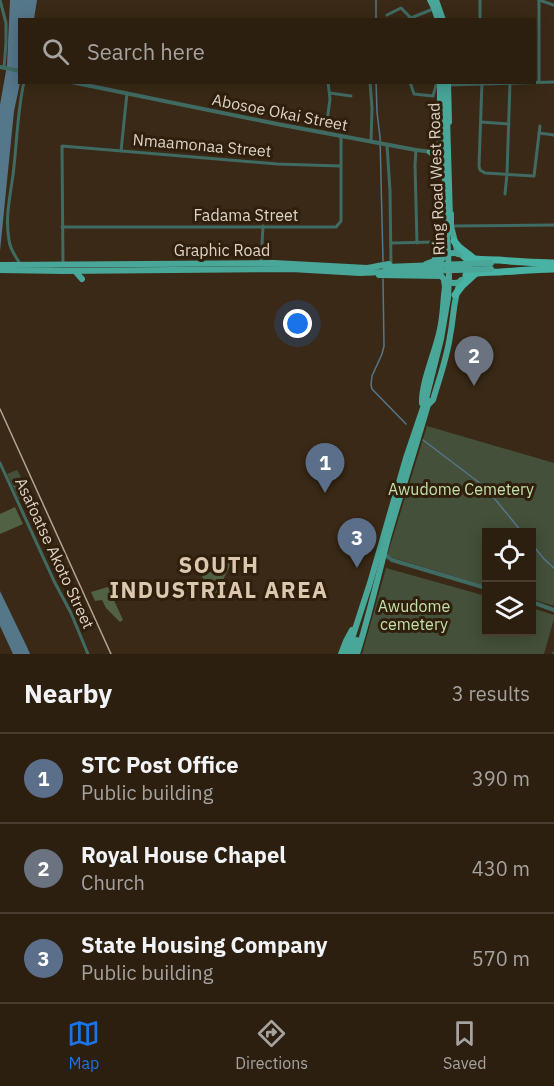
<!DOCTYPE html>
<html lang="en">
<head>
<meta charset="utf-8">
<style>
  body { margin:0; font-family:"IBM Plex Sans",sans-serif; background:#382c1e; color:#f1f3f6 }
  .controls { position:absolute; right:18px; bottom:18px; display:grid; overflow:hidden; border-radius:0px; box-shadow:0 3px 15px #0003 }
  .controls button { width:54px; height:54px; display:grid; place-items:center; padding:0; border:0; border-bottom:2px solid #483d30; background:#2c1f10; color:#f1f3f6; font:30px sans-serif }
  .you { position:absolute; left:298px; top:324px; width:21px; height:21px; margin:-15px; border:4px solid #fff; border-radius:50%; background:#1a73e8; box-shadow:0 0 0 9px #1a73e833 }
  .badge { display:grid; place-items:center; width:39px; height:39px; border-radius:50%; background:#1a73e8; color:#fff; font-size:20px; font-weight:700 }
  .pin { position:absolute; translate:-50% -50px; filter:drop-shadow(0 2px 3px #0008) }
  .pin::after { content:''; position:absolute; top:32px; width:21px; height:18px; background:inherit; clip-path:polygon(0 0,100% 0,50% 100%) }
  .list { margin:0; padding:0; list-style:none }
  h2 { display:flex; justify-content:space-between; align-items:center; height:78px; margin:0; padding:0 24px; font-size:26px }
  h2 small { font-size:20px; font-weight:400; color:#a6a29f }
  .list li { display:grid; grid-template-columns:39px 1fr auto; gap:18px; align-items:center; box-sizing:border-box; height:90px; padding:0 24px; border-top:2px solid #483d30 }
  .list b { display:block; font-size:22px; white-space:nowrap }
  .list p { margin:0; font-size:20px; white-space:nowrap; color:#a6a29f }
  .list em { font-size:20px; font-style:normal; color:#a6a29f }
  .icon { flex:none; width:33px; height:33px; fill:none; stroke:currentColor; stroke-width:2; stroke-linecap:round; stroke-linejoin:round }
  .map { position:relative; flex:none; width:554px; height:654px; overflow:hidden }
  .search { position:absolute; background:#2c1f10; box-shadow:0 3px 15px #0003; left:18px; right:18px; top:18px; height:66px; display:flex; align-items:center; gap:15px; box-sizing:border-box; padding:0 21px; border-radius:0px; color:#a6a29f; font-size:22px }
  .sheet { height:348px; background:#2c1f10 }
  nav { display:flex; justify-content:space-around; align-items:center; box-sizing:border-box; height:84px; border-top:2px solid #483d30; background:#2c1f10; font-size:16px; color:#a6a29f }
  nav a { display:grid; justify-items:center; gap:3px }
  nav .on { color:#1a73e8 }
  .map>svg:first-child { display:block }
</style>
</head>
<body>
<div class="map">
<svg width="554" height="654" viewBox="0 0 554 654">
  <rect width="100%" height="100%" fill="#3a2916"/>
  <g fill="#445039">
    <polygon points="427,426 554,463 554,606 532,599 532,532 486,532 486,586 387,556"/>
    <polygon points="17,470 21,477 16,480 18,485 23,484 29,494 19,499 7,474"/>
    <polygon points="386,568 486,596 486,632 532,632 532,608 554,615 554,619 544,654 362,654"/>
  </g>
  <g fill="#516144">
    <polygon points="15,507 23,524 0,534 0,514"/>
    <polygon points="228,563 231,564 214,598 212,598 202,576"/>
    <polygon points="108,587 123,620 120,622 106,608 102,600 95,601 91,592"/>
  </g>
  <g fill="#55778a">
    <polygon points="10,0 37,0 34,19 20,20 20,83 14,111 0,251 0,105 7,65"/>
    <polygon points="0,591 27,647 30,654 13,654 0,626"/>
  </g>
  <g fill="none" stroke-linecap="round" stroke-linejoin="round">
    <g stroke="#55778a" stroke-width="1.5">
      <polyline points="376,0 376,20"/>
      <polyline points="376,82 377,112 380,137 383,261"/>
      <polyline points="383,279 384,346 382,354 372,376 371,385 372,389 406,424"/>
      <polyline points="423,440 485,487 522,532"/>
      <polyline points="532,544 544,559 554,568"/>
    </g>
    <g stroke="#406b63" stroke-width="3">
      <polyline points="0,0 6,23 6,43 4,68"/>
      <polyline points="480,0 480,20"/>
      <polyline points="539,0 554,5"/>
      <polyline points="387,15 401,8 410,17"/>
      <polyline points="406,20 433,9"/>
      <polyline points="370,82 372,108 371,141"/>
      <polyline points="410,82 414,94 433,96 437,82"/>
      <polyline points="482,82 479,166 480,170 485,173 534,176 540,126"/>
      <polyline points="539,82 539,0"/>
      <polyline points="448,85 554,82"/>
      <polyline points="330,93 351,96"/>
      <polyline points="327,122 330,99 328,82"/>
      <polyline points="481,122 509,124"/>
      <polyline points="539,133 554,135"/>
      <polyline points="387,145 390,191 391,264"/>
      <polyline points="416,150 415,165 417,243"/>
      <polyline points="121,151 127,93"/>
      <polyline points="505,194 507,174 510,82"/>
      <polyline points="451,226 554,225"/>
      <polyline points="62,227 336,227 341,221 341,137"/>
      <polyline points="391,243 434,242"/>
      <polyline points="261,263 263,226"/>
      <polyline points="63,264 62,146 277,164 340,166"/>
      <path d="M 21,265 C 16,257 10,250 9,240 C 5,218 10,197 13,175 C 17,144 17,113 24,82"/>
      <polyline points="0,463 55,583 71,613 88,654"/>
      <polyline points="554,654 554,653"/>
    </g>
    <g stroke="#406b63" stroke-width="4">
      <polyline points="0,67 20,71"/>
      <polyline points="71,82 277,124 416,150 442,153"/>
      <polyline points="384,554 392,560 486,588"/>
      <polyline points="532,602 554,610"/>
    </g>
    <g stroke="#48a799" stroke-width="6">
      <polyline points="430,0 434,8 438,20"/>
      <polyline points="436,0 443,20"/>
      <polyline points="440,82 440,142 442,159"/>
      <polyline points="448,82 449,122"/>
      <polyline points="440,142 437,148 430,152 438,157 441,160"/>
      <polyline points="451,214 451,226 458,254"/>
      <circle cx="454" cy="268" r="15"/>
      <polyline points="435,259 442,251 446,239"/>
      <polyline points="426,264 442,258"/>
      <path d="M 0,265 L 274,263 L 367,268 C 375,267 381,265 389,264"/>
      <polyline points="0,270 63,271 291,269 360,273 385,272"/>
      <polyline points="75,271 82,279"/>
      <polyline points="379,275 441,276"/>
      <path d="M 422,403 C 421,383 436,350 440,329 C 443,316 443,301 445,287 L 444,280"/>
      <path d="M 429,404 L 433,400 C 439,379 447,358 450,336 C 454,317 453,298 461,280"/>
      <polyline points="341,654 346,641 352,630"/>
      <polyline points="347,654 370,583 406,458 426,399"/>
      <polyline points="352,654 357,640"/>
      <path d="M 357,654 C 369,616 378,577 388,538 C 401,492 416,447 429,401"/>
    </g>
    <g stroke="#48b3a4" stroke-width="7">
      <polyline points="454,241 459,247 472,257"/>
      <path d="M 465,257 C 476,261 488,259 499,260 C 518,262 536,263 554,263"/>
      <path d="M 466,275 C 477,272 489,272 500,272 C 518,271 536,269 554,269"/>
      <polyline points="455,295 462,286 474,275"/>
    </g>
    <polyline stroke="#b1a597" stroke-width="1.5" points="0,409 111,654"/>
    <g stroke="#48a799" stroke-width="6">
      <polyline points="447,117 450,218"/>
      <polyline points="385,267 491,263"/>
      <polyline points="385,272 491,269"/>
      <polyline points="426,399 441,339 448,298 449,277 444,157 443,82"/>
    </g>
  </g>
  <g text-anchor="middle" stroke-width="6" stroke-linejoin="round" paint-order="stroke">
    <g font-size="16" fill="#ddd3c7" stroke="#2f1f0c">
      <text transform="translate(280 112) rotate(11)" y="6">Abosoe Okai Street</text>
      <text transform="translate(202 145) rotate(5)" y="6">Nmaamonaa Street</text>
      <text transform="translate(436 179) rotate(-92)" y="6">Ring Road West Road</text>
      <text x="246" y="221">Fadama Street</text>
      <text x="222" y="256">Graphic Road</text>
      <text transform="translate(55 553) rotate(65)" y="6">Asafoatse Akoto Street</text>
    </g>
    <g font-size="16" fill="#c3e0aa" stroke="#2f1f0c">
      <text x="461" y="495">Awudome Cemetery</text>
      <text x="414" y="612">Awudome<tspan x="414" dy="18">cemetery</tspan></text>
    </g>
    <g font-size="22" font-weight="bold" letter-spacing="1.5" fill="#dcc7af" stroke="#2f1f0c">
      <text x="219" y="573">SOUTH<tspan x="219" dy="25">INDUSTRIAL AREA</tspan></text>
    </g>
  </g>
</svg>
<div class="controls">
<button><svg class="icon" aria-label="locate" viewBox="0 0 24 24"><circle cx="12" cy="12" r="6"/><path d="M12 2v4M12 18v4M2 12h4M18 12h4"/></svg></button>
<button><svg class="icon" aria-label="layers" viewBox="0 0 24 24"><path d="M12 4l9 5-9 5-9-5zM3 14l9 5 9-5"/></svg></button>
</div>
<div class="you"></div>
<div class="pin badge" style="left:325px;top:493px;background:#5c6f8a">1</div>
<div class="pin badge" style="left:474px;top:386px;background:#6b7280">2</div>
<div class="pin badge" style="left:357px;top:568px;background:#5c6f8a">3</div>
<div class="search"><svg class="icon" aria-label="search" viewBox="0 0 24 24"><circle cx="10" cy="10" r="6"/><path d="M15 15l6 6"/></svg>Search here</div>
</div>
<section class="sheet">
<h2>Nearby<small>3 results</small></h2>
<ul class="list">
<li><span class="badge" style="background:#5c6f8a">1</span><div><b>STC Post Office</b><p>Public building</p></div><em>390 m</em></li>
<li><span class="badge" style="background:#6b7280">2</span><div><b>Royal House Chapel</b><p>Church</p></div><em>430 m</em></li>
<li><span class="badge" style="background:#5c6f8a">3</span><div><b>State Housing Company</b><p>Public building</p></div><em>570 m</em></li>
</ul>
</section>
<nav>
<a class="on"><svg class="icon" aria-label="map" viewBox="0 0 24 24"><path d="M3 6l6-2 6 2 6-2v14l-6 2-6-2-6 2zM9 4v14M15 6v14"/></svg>Map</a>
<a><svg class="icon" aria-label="directions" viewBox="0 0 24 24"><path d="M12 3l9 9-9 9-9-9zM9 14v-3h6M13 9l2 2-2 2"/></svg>Directions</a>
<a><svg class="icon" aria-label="saved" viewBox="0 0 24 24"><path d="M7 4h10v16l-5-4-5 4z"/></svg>Saved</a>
</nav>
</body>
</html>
